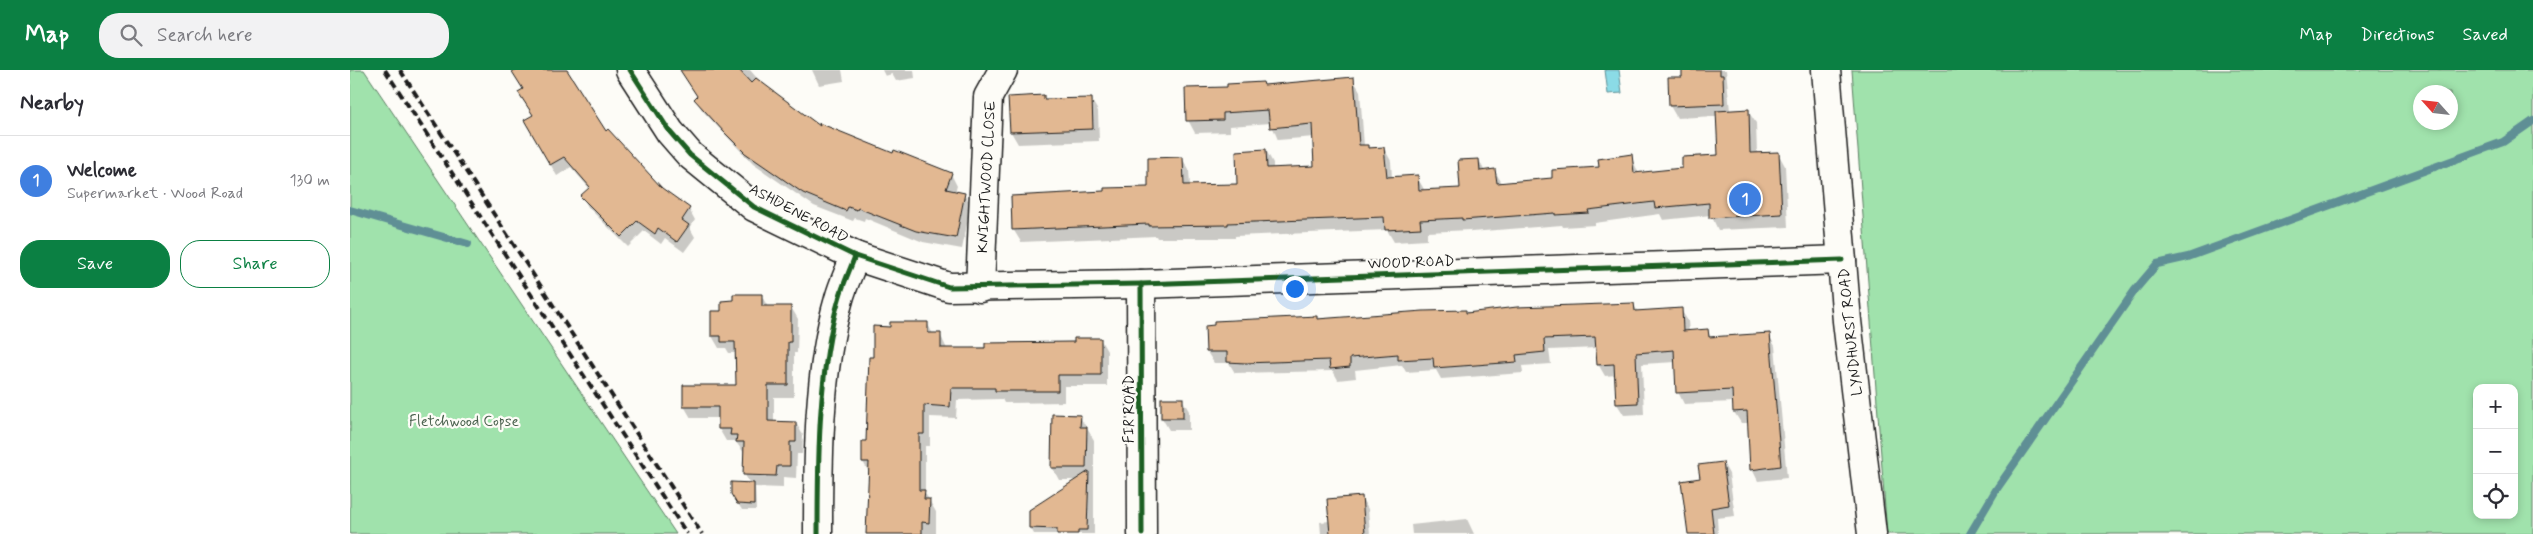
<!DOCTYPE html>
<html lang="en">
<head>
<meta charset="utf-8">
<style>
  body { margin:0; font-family:Mynerve,sans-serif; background:#f2f2f3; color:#2b2b33 }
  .controls { position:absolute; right:15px; bottom:15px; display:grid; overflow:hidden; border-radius:10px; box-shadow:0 2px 8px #0003 }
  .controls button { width:45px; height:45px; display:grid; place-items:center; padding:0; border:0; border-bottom:1px solid #e1e1e2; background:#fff; color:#2b2b33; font:25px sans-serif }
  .compass { position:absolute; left:2063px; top:15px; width:45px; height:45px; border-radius:50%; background:#fff; box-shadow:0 2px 8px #0003; rotate:297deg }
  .you { position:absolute; left:944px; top:218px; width:18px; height:18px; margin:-12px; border:4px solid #fff; border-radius:50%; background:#1a73e8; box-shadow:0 0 0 8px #1a73e833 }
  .badge { display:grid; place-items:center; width:32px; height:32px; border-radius:50%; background:#0b8043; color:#fff; font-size:16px; font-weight:700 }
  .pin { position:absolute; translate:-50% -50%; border:2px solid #fff; box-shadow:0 1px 5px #0006 }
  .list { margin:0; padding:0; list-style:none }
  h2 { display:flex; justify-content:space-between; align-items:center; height:65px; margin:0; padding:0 20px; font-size:21px }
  h2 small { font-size:16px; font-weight:400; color:#7c7c81 }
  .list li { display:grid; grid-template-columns:32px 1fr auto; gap:15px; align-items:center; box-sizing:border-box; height:90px; padding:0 20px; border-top:1px solid #e1e1e2 }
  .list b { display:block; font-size:19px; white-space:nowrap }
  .list p { margin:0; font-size:16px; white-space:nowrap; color:#7c7c81 }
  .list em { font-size:16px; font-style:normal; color:#7c7c81 }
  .actions { display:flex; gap:10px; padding:15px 20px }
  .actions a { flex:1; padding:11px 0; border:1px solid #0b8043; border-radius:20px; text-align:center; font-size:18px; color:#0b8043 }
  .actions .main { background:#0b8043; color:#fff }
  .icon { flex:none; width:28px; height:28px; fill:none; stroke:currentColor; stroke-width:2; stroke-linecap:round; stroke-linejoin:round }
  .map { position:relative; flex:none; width:2183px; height:464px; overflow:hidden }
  header { display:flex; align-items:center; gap:30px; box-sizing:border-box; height:70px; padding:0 25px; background:#0b8043; color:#fff }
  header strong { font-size:24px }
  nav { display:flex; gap:28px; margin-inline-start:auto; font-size:18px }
  .search { width:350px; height:45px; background:#f2f2f3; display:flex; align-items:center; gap:12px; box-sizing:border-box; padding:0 18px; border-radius:20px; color:#7c7c81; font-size:19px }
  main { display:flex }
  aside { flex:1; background:#fff }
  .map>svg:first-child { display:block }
</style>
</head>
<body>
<header>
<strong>Map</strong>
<div class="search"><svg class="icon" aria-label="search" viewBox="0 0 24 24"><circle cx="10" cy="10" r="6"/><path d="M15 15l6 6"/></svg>Search here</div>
<nav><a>Map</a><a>Directions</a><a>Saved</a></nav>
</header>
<main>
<aside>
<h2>Nearby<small></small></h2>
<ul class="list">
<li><span class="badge" style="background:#3f7fe0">1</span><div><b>Welcome</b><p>Supermarket · Wood Road</p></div><em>130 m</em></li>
</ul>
<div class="actions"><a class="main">Save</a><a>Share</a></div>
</aside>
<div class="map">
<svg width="2183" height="464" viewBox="0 0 2183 464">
  <rect width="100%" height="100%" fill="#fdfcf7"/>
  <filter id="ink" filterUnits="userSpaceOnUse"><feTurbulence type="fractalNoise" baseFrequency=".02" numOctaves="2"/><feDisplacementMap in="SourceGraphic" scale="10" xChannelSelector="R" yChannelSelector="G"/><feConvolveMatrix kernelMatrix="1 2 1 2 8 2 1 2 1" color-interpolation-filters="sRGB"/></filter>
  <g filter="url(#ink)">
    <g fill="#a0e2ac" stroke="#5e7f64" fill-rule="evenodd">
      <polygon points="0,0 14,0 326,464 0,464"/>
      <path d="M 1502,0 L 2183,0 L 2183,464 L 1537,464 ZM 2100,22 L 2100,52 L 2070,52 L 2070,22 ZM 2127,318 L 2164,318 L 2164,445 L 2127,445 Z"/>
    </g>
    <polygon fill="#8bdbe6" stroke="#5f8f95" points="1255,0 1269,0 1272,23 1258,24"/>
    <g fill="#0003">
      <polygon points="162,0 215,0 255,63 311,119 339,139 345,150 340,158 345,167 334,182 315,168 311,174 294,161 278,177 238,137 232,126 240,119 221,97 207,106 176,51 184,46 174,20"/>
      <polygon points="331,0 400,0 413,15 472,59 601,104 607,116 605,122 614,124 621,135 612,179 573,172 515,148 514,151 505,148 503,151 464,136 403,94 352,40 345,29 348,26"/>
      <polygon points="462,0 492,0 494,11 469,15"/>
      <polygon points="532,0 564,0 565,8 546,11 542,4 535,6"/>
      <polygon points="1333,0 1376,0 1380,41 1398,41 1406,53 1407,84 1428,83 1435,96 1438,157 1368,160 1361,145 1313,150 1310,144 1245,153 1245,155 1213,157 1212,155 1121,162 1120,160 1077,162 1077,170 1044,172 1037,160 885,166 885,168 807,168 806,166 671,172 663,159 800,118 832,88 839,100 840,116 889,116 916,80 923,93 923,99 965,97 964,67 928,70 921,53 880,56 880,62 845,63 838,50 915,16 1003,9 1010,21 1014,76 1019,79 1034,78 1041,91 1042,108 1067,107 1075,121 1112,119 1129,90 1135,102 1144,100 1152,113 1204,110 1251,99 1281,86 1289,104 1333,99 1369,87 1367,46 1327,48 1320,36 1333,8"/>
      <polygon points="694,26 696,30 741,29 748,41 749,71 668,74 661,62"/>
      <polygon points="411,225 418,237 441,237 448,249 447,283 444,283 444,327 424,327 424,353 446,353 453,365 452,384 447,384 446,408 433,407 433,418 405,417 406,440 392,440 382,424 400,414 395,405 395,384 385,371 376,371 369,359 369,348 341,348 334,336 387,316 386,283 379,283 376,278 369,278 362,266 372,242"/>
      <polygon points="1283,234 1288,242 1331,240 1338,251 1339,262 1357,260 1361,268 1419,265 1425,276 1437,408 1408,411 1402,399 1399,353 1391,353 1384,342 1384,332 1334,334 1328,322 1326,292 1292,294 1294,344 1274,345 1267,334 1266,305 1255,306 1248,294 1247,278 1199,280 1201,294 1172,296 1173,303 1091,309 1086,300 1056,302 1052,295 1005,300 1006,308 988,310 983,301 885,303 879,293 864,293 857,282 968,250 1116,241 1117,244"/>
      <polygon points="577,253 583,264 590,264 597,279 725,273 750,269 757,281 757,316 714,316 714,332 654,333 652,329 607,330 606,348 580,347 580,376 575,376 575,423 586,442 586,464 518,464 520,404 513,392 517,372 524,289 541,258"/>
      <polygon points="832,329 839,341 839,360 819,360 812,348"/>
      <polygon points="730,347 744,370 744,464 684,464 680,457 727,410 709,410 702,397"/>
      <polygon points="1373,393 1379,404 1385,446 1367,448 1368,464 1335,464 1339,464 1351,409"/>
      <polygon points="1011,427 1018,439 1020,464 971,464 970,452 980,451"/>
      <polygon points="1117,449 1124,464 1062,464 1061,455"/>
    </g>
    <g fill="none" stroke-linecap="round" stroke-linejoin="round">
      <g stroke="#5f8f95" stroke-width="8">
        <polyline points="0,140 118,174"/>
        <polyline points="1620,464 1646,420 1785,220 1807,194 1838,187 2153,72 2183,51"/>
      </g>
    </g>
    <g fill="#e2b892" stroke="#1c1c1c">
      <polygon points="161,0 217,0 256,61 258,59 312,118 340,138 332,150 339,155 327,172 308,158 305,164 287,151 271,167 230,126 240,117 214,87 200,95 174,50 183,45 168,22 173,19"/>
      <polygon points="330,0 389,0 401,13 406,8 470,56 469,53 543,83 544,80 602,103 596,119 615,123 606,168 566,161 508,138 507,140 498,137 496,141 453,123 395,83 374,62 344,29 347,26"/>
      <polygon points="1332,0 1370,0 1370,5 1373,5 1374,34 1319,36 1318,7 1332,7"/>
      <polygon points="1004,7 1009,75 1018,75 1018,78 1034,77 1037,107 1068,105 1069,120 1110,118 1108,90 1129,89 1130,101 1145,99 1147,113 1202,108 1202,100 1249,97 1248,89 1282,84 1284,103 1332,98 1332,87 1368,85 1366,41 1399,39 1400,83 1429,82 1432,144 1359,148 1359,133 1305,138 1304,132 1238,140 1239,143 1205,145 1205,143 1112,150 1112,148 1070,150 1071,158 1035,160 1034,147 878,153 878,155 799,156 799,154 662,160 661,126 754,121 754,118 798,117 798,88 833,87 834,115 887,114 886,81 916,79 917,98 964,96 962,54 920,58 918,40 873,43 873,50 836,51 835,18 877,17 877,14 913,12 914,15"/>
      <polygon points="694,25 694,29 742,28 743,59 660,62 658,27"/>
      <polygon points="383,224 412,224 412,236 441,236 441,272 438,272 438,315 418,315 418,351 446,352 446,372 440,372 440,396 427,396 426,406 393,405 394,372 386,372 387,365 380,365 381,359 368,359 368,337 333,337 333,315 386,315 385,272 371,272 371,266 361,266 361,241 371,241 371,231 383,230"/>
      <polygon points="1284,233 1285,241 1332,238 1333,261 1358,259 1359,267 1420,263 1431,396 1400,400 1397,341 1383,342 1382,320 1326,323 1324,280 1286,283 1288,333 1266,334 1264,294 1247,295 1245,267 1194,269 1195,282 1166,285 1167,292 1084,298 1083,288 1048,290 1048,284 1000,288 1000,297 980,299 979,290 895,293 877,292 877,282 856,282 855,256 864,255 864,251 967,246 967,249 1073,241 1116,240 1116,243 1167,237"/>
      <polygon points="540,252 578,252 578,263 591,263 591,278 635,278 635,273 724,272 724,268 751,268 751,305 708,305 708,321 645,321 645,318 601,318 600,337 574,335 574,364 569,364 569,420 575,420 574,429 580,429 579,453 572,452 572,464 516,464 519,392 512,392 512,371 516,371 519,287 523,287 523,256 540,257"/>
      <rect x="811" y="328" width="22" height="20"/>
      <polygon points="702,344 731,345 730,357 737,357 736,398 701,398"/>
      <polygon points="1373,392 1379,435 1361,438 1364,464 1338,464 1331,411 1350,408 1348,395"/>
      <polygon points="739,401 737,460 728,460 728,464 707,464 707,459 679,458 679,440"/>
      <polygon points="381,412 404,413 404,435 387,434 381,424"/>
      <polygon points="1012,426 1015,464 980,464 977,429"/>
    </g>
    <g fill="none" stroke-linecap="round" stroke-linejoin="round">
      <defs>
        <g id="street">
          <polyline points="280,0 320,62 340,85 404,137 505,186 599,217 791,214 1492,190"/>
          <polyline points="791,214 792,464"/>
          <polyline points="630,218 638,27 653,0"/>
          <path d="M 468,464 C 468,390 468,300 489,229 C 493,214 500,200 505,186"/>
        </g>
        <polyline id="primary" points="1476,0 1497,251 1522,464"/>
      </defs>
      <use href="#street" stroke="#1c1c1c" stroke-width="31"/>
      <use href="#primary" stroke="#1c1c1c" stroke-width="31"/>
      <use href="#street" stroke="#fdfcf7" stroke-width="28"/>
      <use href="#primary" stroke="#fdfcf7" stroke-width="28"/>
      <g stroke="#1c1c1c" stroke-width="4" stroke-dasharray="8 4" stroke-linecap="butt">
        <polyline points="35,0 337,464"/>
        <polyline points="50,0 352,464"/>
      </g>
      <defs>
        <g id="cycleway">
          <polyline points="280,0 320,62 340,85 404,137 505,186 599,217 791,214 1492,190"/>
          <polyline points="791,214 792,464"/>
          <path d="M 468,464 C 468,390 468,300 489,229 C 493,214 500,200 505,186"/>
        </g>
      </defs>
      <use href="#cycleway" stroke="#fdfcf7" stroke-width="8"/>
      <use href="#cycleway" stroke="#1b5e20" stroke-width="5"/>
    </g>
  </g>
  <g text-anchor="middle" stroke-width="4.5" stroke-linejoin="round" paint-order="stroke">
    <g font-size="15" fill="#1c1c1c" stroke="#fdfcf7">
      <text transform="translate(636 107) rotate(-87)" y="5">KNIGHTWOOD CLOSE</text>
      <text transform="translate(449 143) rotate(28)" y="5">ASHDENE ROAD</text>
      <text transform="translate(1061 192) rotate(-2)" y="5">WOOD ROAD</text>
      <text transform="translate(1500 262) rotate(-96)" y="5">LYNDHURST ROAD</text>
      <text transform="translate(779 339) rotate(-90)" y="5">FIR ROAD</text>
    </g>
    <g font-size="15" fill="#4a614e" stroke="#fdfcf7">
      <text x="114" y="356">Fletchwood Copse</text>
    </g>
  </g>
</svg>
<div class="controls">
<button>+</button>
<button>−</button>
<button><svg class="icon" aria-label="locate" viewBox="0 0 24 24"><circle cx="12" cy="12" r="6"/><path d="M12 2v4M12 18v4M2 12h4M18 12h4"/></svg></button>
</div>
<svg class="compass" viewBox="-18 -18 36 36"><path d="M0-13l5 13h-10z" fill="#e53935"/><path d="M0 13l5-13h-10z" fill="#7c7c81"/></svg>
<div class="you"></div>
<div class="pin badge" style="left:1395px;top:129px;background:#3f7fe0">1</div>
</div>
</main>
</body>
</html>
